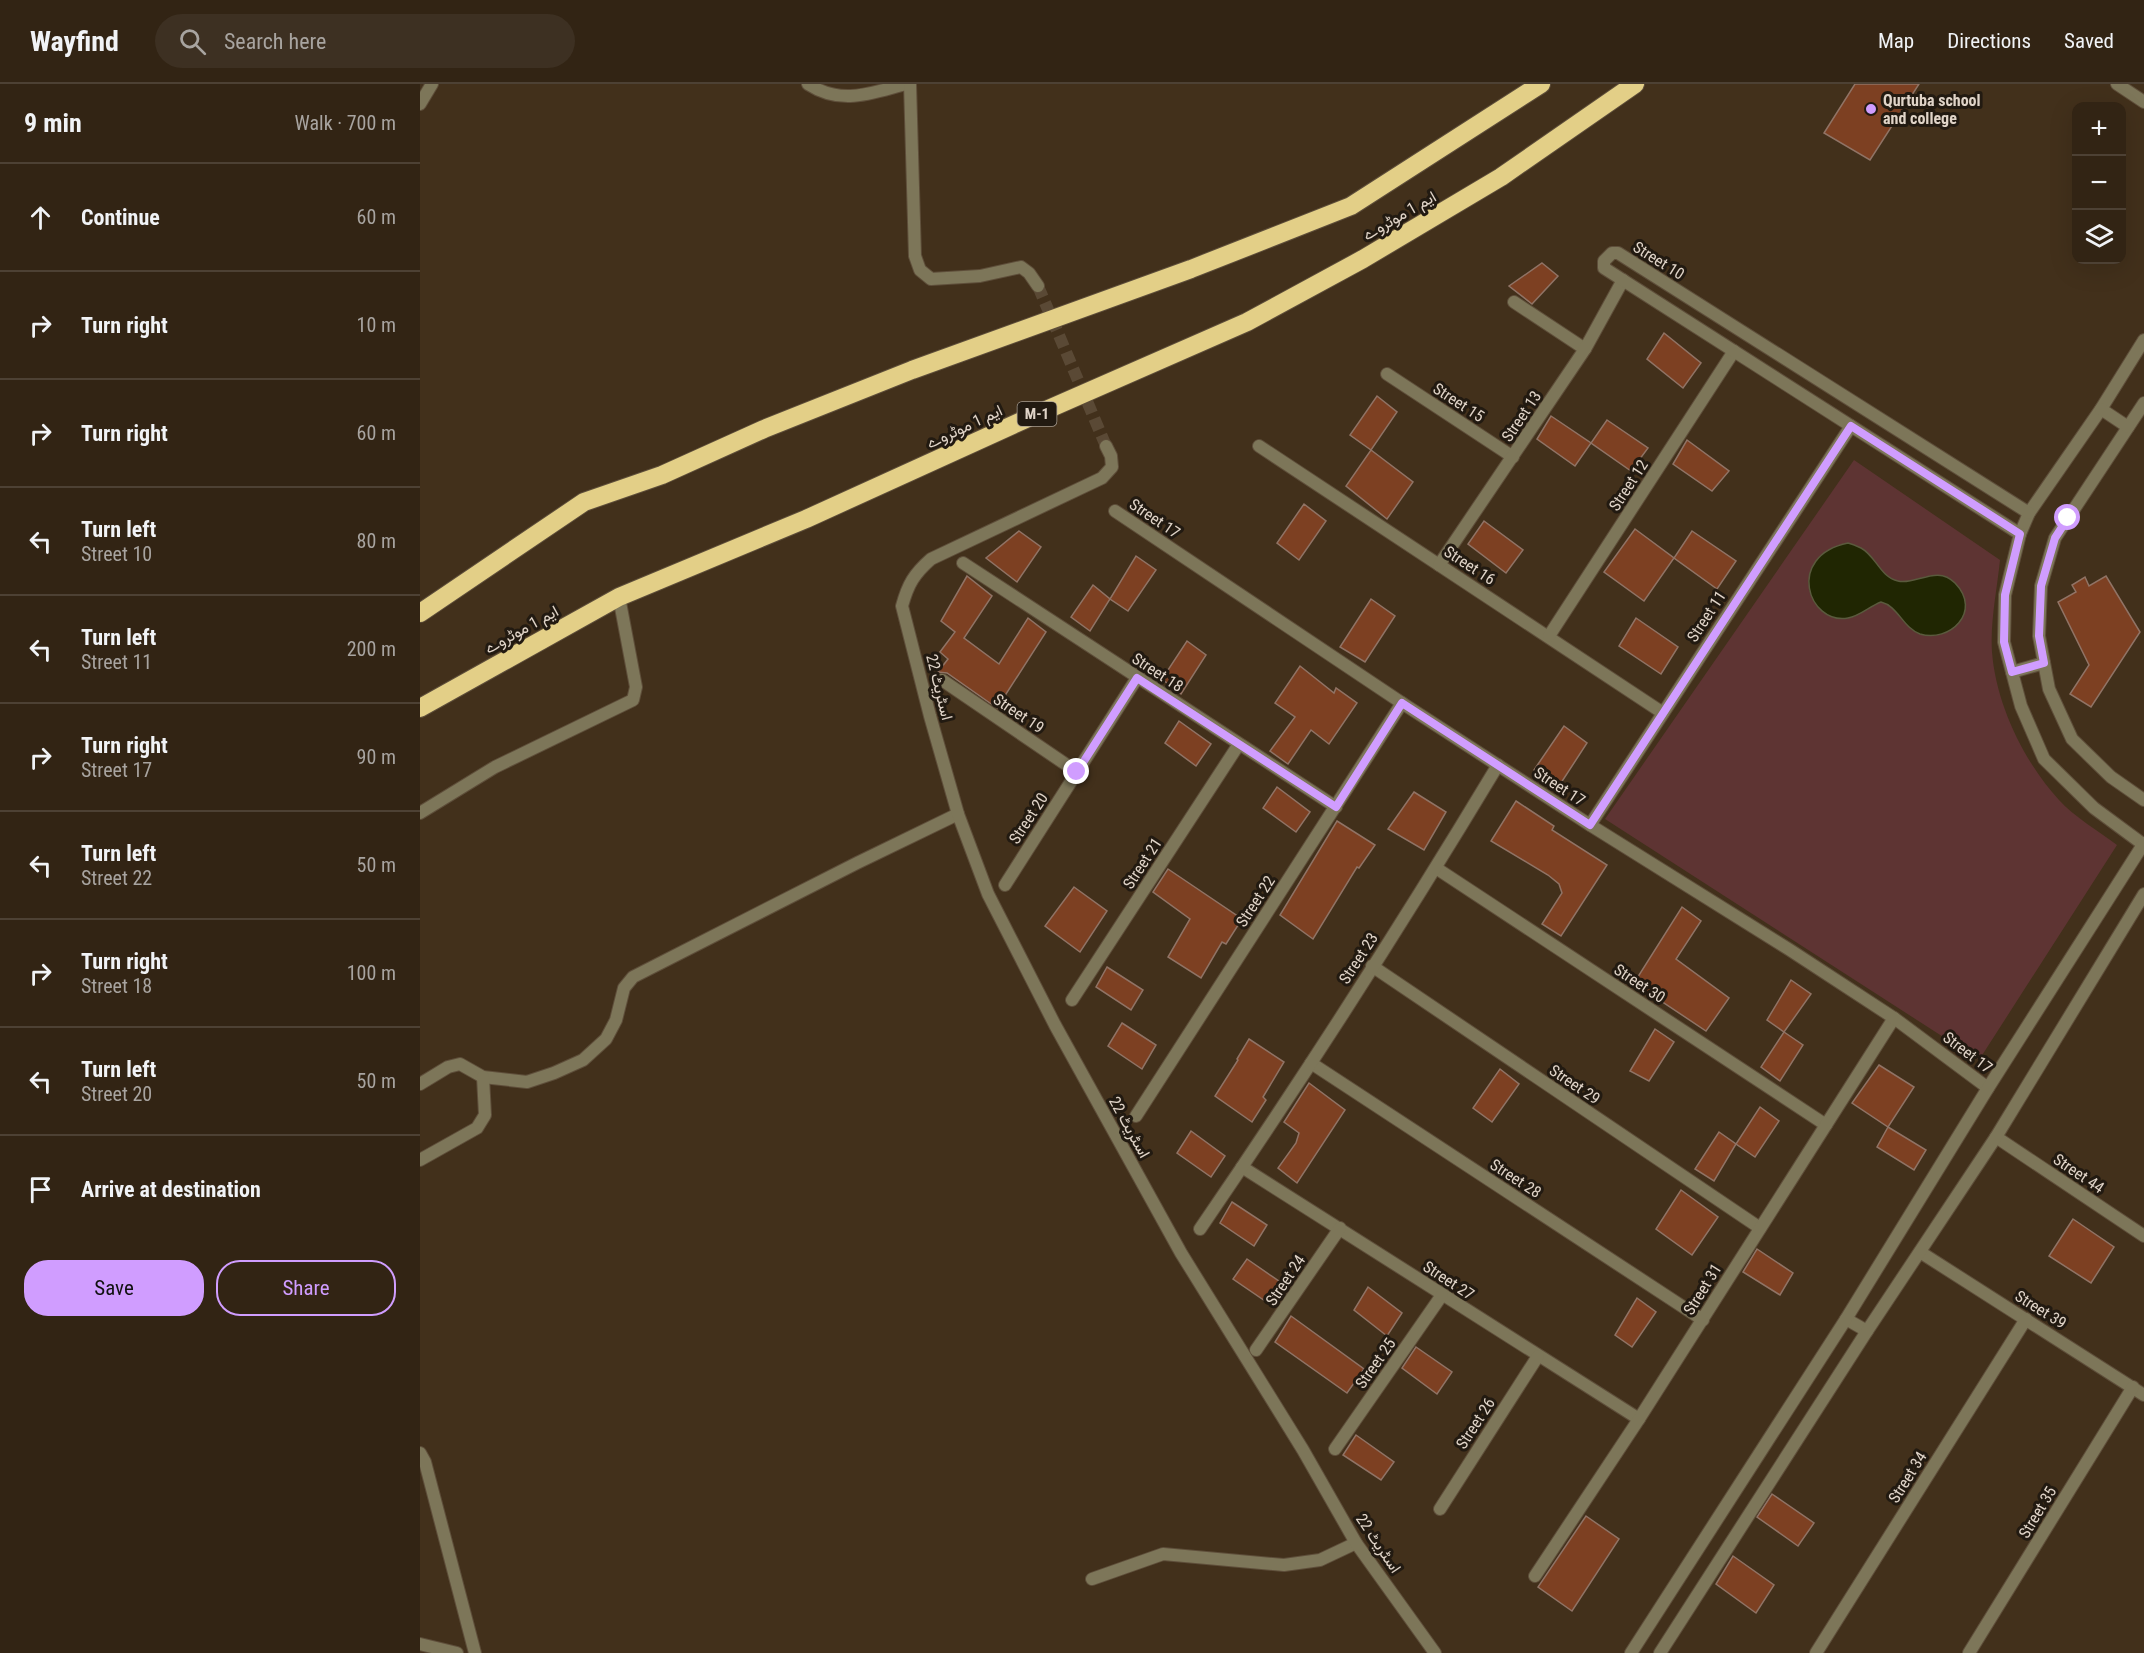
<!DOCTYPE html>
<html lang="en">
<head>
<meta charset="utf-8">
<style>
  body { margin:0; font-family:"Roboto Condensed",Vazirmatn,sans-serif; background:#3d3022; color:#f1f3f6 }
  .controls { position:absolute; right:18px; top:18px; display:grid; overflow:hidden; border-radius:12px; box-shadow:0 6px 24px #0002 }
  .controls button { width:54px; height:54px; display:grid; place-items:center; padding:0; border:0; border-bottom:2px solid #4d4134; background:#322414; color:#f1f3f6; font:30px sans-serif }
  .stop { position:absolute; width:18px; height:18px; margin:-14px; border:4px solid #d09dff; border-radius:50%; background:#fff }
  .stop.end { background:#d09dff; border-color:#fff; box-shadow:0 2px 6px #0008 }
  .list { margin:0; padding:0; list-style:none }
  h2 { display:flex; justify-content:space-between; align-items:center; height:78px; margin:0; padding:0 24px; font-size:26px }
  h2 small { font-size:20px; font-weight:400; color:#a8a4a0 }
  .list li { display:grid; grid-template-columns:39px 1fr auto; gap:18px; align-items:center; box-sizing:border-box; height:108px; padding:0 24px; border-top:2px solid #4d4134 }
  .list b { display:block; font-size:22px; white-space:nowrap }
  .list p { margin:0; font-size:20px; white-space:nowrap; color:#a8a4a0 }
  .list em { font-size:20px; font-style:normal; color:#a8a4a0 }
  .actions { display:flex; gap:12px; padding:18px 24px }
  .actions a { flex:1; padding:14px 0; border:2px solid #d09dff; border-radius:24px; text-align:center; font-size:21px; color:#d09dff }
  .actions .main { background:#d09dff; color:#111 }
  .icon { flex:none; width:33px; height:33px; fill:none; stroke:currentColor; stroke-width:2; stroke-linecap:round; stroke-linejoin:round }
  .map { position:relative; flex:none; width:1724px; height:1569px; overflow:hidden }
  header { display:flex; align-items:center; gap:36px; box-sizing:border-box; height:84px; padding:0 30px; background:#322414; border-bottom:2px solid #4d4134 }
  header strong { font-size:28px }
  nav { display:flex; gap:33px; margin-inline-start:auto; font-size:21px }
  .search { width:420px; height:54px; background:#3d3022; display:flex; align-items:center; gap:15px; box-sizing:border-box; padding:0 21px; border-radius:33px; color:#a8a4a0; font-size:22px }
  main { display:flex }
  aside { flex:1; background:#322414 }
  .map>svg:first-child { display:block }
</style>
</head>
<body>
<header>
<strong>Wayfind</strong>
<div class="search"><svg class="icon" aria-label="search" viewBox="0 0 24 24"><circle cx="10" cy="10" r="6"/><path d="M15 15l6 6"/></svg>Search here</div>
<nav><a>Map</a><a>Directions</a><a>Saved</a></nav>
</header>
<main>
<aside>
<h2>9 min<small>Walk · 700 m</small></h2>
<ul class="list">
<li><svg class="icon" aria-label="ahead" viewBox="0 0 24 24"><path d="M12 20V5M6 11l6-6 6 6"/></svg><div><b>Continue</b></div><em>60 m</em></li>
<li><svg class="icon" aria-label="right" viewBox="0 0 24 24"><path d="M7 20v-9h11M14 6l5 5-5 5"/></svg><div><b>Turn right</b></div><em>10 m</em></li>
<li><svg class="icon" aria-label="right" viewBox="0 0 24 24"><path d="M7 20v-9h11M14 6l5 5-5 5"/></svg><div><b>Turn right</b></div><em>60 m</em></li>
<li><svg class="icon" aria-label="left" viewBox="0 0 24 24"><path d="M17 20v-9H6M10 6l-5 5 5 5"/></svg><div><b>Turn left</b><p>Street 10</p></div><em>80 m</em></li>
<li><svg class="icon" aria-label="left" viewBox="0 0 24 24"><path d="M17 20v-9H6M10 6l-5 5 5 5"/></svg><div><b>Turn left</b><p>Street 11</p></div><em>200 m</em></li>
<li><svg class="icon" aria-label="right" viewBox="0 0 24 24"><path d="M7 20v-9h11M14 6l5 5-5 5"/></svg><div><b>Turn right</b><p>Street 17</p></div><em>90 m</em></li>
<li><svg class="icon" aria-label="left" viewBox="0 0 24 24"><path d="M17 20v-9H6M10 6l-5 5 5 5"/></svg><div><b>Turn left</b><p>Street 22</p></div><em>50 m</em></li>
<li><svg class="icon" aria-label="right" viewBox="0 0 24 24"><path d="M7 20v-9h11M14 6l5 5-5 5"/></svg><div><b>Turn right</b><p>Street 18</p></div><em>100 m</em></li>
<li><svg class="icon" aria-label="left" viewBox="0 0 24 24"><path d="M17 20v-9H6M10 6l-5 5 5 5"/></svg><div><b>Turn left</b><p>Street 20</p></div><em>50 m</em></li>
<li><svg class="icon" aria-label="arrive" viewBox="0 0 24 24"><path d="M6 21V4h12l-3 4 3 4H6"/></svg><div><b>Arrive at destination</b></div></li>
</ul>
<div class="actions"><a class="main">Save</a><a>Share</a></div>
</aside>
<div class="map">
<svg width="1724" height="1569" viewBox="0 0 1724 1569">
  <rect width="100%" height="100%" fill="#42301b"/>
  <path fill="#5e3433" d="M 1434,376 L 1580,476 C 1577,506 1570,538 1572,568 C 1576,620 1604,678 1639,716 C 1653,732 1680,748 1697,761 L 1559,976 L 1185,735 Z"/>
  <path fill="#202602" stroke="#5a5a3d" stroke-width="1.5" d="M 1428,459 C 1432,460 1437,462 1441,464 C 1456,472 1460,493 1478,497 C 1495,502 1517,480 1535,499 C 1563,528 1529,559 1500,550 C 1483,544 1478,522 1461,518 C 1450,522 1440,532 1428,534 C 1388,541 1365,472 1428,459 Z"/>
  <g fill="#7d4022" stroke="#907365" stroke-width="1.5">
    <polygon points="1435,0 1499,0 1450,76 1404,49"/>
    <polygon points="1122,179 1138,192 1112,220 1089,202"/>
    <polygon points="1244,249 1281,279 1263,304 1227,275"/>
    <polygon points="957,312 977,328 951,366 930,351"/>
    <polygon points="1131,332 1171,359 1155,382 1117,355"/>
    <polygon points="1187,336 1228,364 1211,387 1171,359"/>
    <polygon points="1267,356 1309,387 1292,407 1253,380"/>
    <polygon points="951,366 993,398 967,435 926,402"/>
    <polygon points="884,420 906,437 879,476 857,459"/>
    <polygon points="1064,437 1103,466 1086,489 1048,460"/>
    <polygon points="1215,445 1254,474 1224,517 1184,488"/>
    <polygon points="599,447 621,463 597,498 566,474"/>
    <polygon points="1272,447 1316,477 1297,505 1254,474"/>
    <polygon points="716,472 736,486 708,527 690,515"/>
    <polygon points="547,492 572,512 544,554 579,580 608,534 626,548 577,624 527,589 518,588 528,575 520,568 535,548 521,537"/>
    <polygon points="1686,492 1720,548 1671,623 1650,610 1669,581 1638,518 1656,508 1652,501 1665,493 1669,502"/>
    <polygon points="673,501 690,515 670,547 651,533"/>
    <polygon points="951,515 975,532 945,578 920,563"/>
    <polygon points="1216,534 1258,563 1241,590 1199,562"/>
    <polygon points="767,557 786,571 761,610 742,595"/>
    <polygon points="880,582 914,609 916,604 937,619 909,660 891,646 868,680 850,667 875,633 855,619"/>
    <polygon points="759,637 791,660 776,682 745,659"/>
    <polygon points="1144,642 1167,659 1139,702 1114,686"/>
    <polygon points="857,703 890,728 876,748 843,724"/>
    <polygon points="994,708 1026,728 1004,766 968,745"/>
    <polygon points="1096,717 1134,742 1132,746 1187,781 1141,852 1122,840 1142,809 1139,800 1128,791 1071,757"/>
    <polygon points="917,737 955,761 939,784 937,783 893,855 860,831"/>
    <polygon points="748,785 822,835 806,860 802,858 781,894 748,873 770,835 733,808"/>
    <polygon points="654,803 687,827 660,868 625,842"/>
    <polygon points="1262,823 1281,837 1256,875 1309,914 1286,947 1214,899"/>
    <polygon points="687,883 723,906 711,926 676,903"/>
    <polygon points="1371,896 1391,910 1364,948 1347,936"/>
    <polygon points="702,939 736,961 722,985 688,962"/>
    <polygon points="1235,945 1254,958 1229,997 1210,987"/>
    <polygon points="1364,948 1383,961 1360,997 1341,983"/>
    <polygon points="829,955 864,978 843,1013 846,1016 832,1038 795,1012 818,976 817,975"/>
    <polygon points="1459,981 1494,1003 1468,1043 1432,1019"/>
    <polygon points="1080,985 1099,1000 1072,1038 1053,1024"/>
    <polygon points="889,999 925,1026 877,1099 858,1084 876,1059 879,1049 864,1038"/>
    <polygon points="1340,1023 1359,1037 1335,1073 1316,1060"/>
    <polygon points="1468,1043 1506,1066 1494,1086 1457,1063"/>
    <polygon points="771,1047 805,1072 791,1093 757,1069"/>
    <polygon points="1299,1048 1316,1060 1294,1097 1275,1085"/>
    <polygon points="1261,1106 1298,1133 1272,1171 1236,1145"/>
    <polygon points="812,1118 847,1141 834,1162 800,1139"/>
    <polygon points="1653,1135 1694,1163 1671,1199 1629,1172"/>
    <polygon points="1337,1165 1373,1189 1360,1211 1323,1188"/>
    <polygon points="827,1175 866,1202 851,1221 813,1195"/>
    <polygon points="948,1203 982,1229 967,1252 934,1226"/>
    <polygon points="1217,1214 1236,1228 1212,1263 1195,1251"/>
    <polygon points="871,1232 944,1285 927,1309 855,1258"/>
    <polygon points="996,1263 1032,1288 1017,1310 982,1284"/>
    <polygon points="936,1351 974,1378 961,1396 923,1371"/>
    <polygon points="1352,1410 1394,1439 1378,1462 1337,1433"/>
    <polygon points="1166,1432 1199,1455 1152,1527 1118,1503"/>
    <polygon points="1313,1472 1354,1501 1336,1529 1296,1500"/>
  </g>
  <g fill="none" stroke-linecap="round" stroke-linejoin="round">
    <polyline stroke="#5a4935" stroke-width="12" stroke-dasharray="12 6" stroke-linecap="butt" points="618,202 686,362"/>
    <defs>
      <g id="minor">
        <path d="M 388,0 C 422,22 451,9 486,0"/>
        <polyline points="1697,0 1724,18"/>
        <polyline points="0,20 12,0"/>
        <polyline points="1094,218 1165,265"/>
        <polyline points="967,290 1093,373"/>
        <polyline points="839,362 1243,629"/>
        <polyline points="543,479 916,723"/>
        <polyline points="1019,481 1165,265 1203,196"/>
        <polyline points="1129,552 1314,267"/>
        <polyline points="522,596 657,688"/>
        <polyline points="0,729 75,683 213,616 216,603 199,513"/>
        <polyline points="1170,741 1431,342"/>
        <polyline points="1016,784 1406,1041"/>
        <polyline points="585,801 717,594"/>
        <polyline points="952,882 1340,1144"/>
        <polyline points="652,916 819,660"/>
        <polyline points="891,979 1283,1236"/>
        <polyline points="0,1000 28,983 40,980 63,993 107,998 134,989 163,976 186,955 196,936 204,904 213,893 437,779 538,730"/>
        <polyline points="716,1032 982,619"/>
        <polyline points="1576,1053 1724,1152"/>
        <polyline points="0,1076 57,1044 65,1031 63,993"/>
        <polyline points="822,1083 1219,1335"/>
        <path d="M 780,1145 C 884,993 983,839 1078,681"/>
        <polyline points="1500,1168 1724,1311"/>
        <polyline points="1426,1235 1447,1247"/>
        <polyline points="836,1266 920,1144"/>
        <polyline points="915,1365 1022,1211"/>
        <polyline points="0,1369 5,1378 55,1569"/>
        <polyline points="1020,1425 1118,1272"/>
        <polyline points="1115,1492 1219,1335 1474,934"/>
        <polyline points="672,1495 743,1470 864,1481 900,1476 936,1459"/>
        <polyline points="0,1560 37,1569"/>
        <polyline points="1396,1569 1606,1235"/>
        <polyline points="1549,1569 1713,1303"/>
      </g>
      <g id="tertiary">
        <polyline points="490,0 495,172 500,186 511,195 560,192 601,183 609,189 618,202"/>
        <polyline points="1724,256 1681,325 1609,429 1600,450 1585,511 1584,558 1601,622 1624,675 1674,724 1724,761"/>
        <polyline points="1724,319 1635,454 1621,502 1619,552 1629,605 1652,655 1691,693 1724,716"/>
        <polyline points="1681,325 1708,343"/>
        <path d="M 686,362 L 691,372 L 692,383 L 682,394 L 511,475 C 494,490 488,500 482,522 L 510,632 L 538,730 L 568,810 L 635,941 L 761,1169 L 883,1366 L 936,1459 L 1015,1569"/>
        <polyline points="695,427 982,619 1170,741 1370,866 1474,934 1568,1004"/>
        <polyline points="1600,450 1184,184 1184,177 1192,169 1198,169 1609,429"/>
        <polyline points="1592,588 1624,579"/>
        <polyline points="1211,1569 1426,1235 1568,1004 1724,759"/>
        <polyline points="1240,1569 1447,1247 1576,1053 1724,810"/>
      </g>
      <g id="motorway">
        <polyline points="0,529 164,418 242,391 344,345 492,286 771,185 931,122 1121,0"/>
        <polyline points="0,624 199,513 386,435 608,334 827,238 943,175 1081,93 1215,0"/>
      </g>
    </defs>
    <use href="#minor" stroke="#5e4e3a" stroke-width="14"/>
    <use href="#tertiary" stroke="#5e4e3a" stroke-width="14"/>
    <use href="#motorway" stroke="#5e4e3a" stroke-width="20"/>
    <use href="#minor" stroke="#7d7659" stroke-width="12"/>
    <use href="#tertiary" stroke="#7d7659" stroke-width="12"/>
    <use href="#motorway" stroke="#e3cf87" stroke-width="18"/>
  </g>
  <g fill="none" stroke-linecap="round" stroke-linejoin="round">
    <polyline stroke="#d09dff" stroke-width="8" points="657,688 717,594 916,723 982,619 1170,741 1431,342 1600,450 1585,511 1584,558 1592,588 1624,579 1619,552 1621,502 1635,454 1648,434"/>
  </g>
  <circle fill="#d09dff" stroke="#221a11" stroke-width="2" cx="1451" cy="25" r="6"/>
  <g text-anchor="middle" stroke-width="6" stroke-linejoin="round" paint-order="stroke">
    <rect fill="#221a11" stroke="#a79c91" stroke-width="1.5" x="597.5" y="318" width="39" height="24" rx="4.5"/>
    <g font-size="15" font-weight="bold" fill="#e0d4c8">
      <text x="617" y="335">M-1</text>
    </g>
    <g font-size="16" font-weight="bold" fill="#e0d4c8" stroke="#221a11" text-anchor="start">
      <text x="1463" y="22">Qurtuba school<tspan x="1463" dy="18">and college</tspan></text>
    </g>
    <g font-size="16" fill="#e0d4c8" stroke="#221a11">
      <text transform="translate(979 131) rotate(-30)" y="6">ایم 1 موٹروے</text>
      <text transform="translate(1239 176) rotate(32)" y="6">Street 10</text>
      <text transform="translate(1039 318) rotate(33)" y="6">Street 15</text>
      <text transform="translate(1101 332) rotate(-56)" y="6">Street 13</text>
      <text transform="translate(544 342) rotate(-25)" y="6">ایم 1 موٹروے</text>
      <text transform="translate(1208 401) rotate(-57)" y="6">Street 12</text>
      <text transform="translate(735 434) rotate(34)" y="6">Street 17</text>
      <text transform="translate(1050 481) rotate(33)" y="6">Street 16</text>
      <text transform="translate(1286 532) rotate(-57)" y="6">Street 11</text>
      <text transform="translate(101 545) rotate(-29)" y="6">ایم 1 موٹروے</text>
      <text transform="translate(738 588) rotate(33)" y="6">Street 18</text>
      <text transform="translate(520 603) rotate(76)" y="6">اسٹریٹ 22</text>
      <text transform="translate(599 629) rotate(34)" y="6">Street 19</text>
      <text transform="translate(1140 702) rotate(33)" y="6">Street 17</text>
      <text transform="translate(608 734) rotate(-57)" y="6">Street 20</text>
      <text transform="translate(722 779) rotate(-57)" y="6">Street 21</text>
      <text transform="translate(835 817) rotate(-57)" y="6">Street 22</text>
      <text transform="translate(938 874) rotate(-57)" y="6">Street 23</text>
      <text transform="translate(1220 899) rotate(33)" y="6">Street 30</text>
      <text transform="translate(1548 968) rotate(37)" y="6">Street 17</text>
      <text transform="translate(1155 1000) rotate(34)" y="6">Street 29</text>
      <text transform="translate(710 1043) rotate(61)" y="6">اسٹریٹ 22</text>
      <text transform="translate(1659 1089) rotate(34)" y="6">Street 44</text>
      <text transform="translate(1096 1094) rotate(33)" y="6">Street 28</text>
      <text transform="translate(865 1196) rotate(-56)" y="6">Street 24</text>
      <text transform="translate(1029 1196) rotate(33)" y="6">Street 27</text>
      <text transform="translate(1282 1205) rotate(-58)" y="6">Street 31</text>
      <text transform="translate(1621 1225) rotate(32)" y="6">Street 39</text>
      <text transform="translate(955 1279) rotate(-55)" y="6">Street 25</text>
      <text transform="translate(1055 1339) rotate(-57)" y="6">Street 26</text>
      <text transform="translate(1487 1393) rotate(-58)" y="6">Street 34</text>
      <text transform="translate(1617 1428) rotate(-59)" y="6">Street 35</text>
      <text transform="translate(959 1459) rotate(56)" y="6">اسٹریٹ 22</text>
    </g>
  </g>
</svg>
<div class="controls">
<button>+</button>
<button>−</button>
<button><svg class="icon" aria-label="layers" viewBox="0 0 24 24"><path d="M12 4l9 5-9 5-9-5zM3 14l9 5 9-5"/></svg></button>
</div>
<div class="stop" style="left:1648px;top:434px"></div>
<div class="stop end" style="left:657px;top:688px"></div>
</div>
</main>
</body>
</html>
